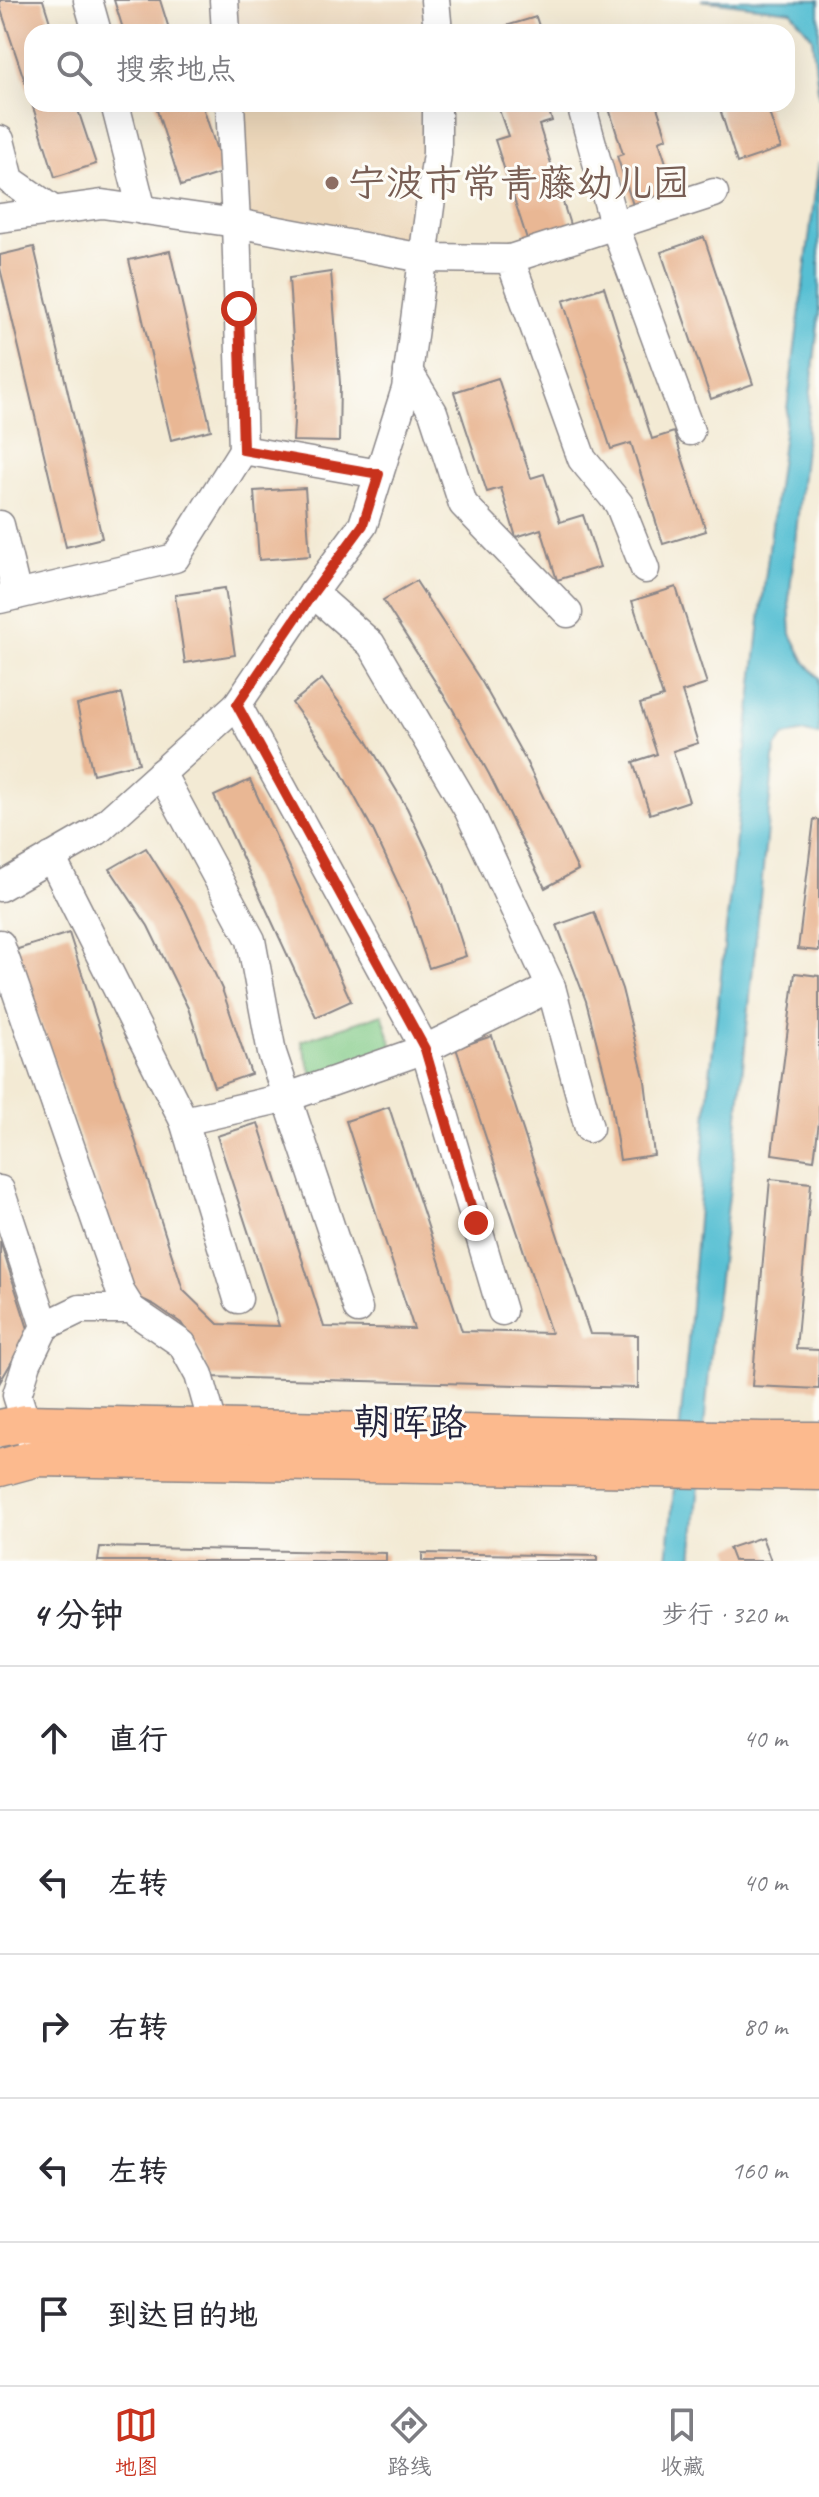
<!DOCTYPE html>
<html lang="zh">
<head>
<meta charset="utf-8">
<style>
  body { margin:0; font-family:Caveat,"LXGW WenKai TC",sans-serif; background:#f7f7f7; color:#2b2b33 }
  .stop { position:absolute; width:24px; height:24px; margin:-18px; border:6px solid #c8321e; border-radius:50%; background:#fff }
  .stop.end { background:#c8321e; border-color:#fff; box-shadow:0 2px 8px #0008 }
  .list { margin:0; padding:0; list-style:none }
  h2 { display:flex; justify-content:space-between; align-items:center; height:104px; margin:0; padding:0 32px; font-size:34px }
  h2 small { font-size:26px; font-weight:400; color:#7c7c81 }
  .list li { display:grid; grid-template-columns:52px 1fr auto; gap:24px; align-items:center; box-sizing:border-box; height:144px; padding:0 32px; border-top:2px solid #e1e1e2 }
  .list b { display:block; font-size:30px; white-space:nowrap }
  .list em { font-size:26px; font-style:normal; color:#7c7c81 }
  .icon { flex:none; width:44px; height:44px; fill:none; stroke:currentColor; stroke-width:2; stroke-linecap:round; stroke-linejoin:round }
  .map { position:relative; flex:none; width:819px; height:1561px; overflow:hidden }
  .search { position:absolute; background:#fff; box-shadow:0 8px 32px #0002; left:24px; right:24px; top:24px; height:88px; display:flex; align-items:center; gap:20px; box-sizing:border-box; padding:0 28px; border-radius:24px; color:#7c7c81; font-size:30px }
  .sheet { height:824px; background:#fff }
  nav { display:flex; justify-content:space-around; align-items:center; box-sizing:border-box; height:112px; border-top:2px solid #e1e1e2; background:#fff; font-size:22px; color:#7c7c81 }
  nav a { display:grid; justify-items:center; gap:4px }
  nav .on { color:#c8321e }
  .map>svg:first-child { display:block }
</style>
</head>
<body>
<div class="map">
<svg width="819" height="1561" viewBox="0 0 819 1561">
  <rect width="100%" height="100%" fill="#fdfcf7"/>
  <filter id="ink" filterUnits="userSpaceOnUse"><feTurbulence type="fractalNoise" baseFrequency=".0125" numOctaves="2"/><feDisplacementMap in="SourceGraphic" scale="16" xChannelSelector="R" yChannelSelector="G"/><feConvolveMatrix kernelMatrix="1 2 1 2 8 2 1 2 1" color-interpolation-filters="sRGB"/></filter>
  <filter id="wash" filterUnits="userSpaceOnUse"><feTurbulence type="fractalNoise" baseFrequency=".006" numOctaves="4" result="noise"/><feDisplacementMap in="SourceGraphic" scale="32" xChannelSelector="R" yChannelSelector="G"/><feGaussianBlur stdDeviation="1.8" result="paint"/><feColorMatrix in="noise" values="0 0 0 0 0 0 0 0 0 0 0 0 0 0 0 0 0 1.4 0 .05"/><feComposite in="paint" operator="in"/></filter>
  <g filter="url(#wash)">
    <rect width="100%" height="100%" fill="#f3ead4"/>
    <g fill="#ecd7ba">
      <polygon points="231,0 424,0 424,32 232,32"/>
      <polygon points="236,104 426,104 427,149 416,248 242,218"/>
    </g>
    <polygon fill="#81ca87" stroke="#527661" stroke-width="2" points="382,1014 394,1051 313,1077 301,1041"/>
    <g fill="#56bfd3" stroke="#3c7087" stroke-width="2">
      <polygon points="701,0 819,0 819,99 812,37 791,11"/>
      <polygon points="819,162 819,314 789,600 791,634 805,662 819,678 819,735 805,732 784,736 775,749 735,1146 713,1328 692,1561 667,1561 688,1343 709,1084 761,611"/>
    </g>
    <g id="blocks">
      <g fill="#e9b794">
        <polygon points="0,0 43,0 53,32 32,32 32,103 0,7"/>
        <polygon points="114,0 160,0 170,32 124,32"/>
        <polygon points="536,17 541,32 489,32 489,31"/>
        <polygon points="32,104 76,104 96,164 55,177"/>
        <polygon points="155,104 202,104 224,172 181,186"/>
        <polygon points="497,104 547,104 552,121 539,125 570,225 527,239 495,140 508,136"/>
        <polygon points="610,104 656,104 667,138 659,141 675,191 633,205 617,156 623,154 608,105"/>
        <polygon points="728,104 766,104 781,148 737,163 720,109 728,106"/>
        <polygon points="704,237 753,384 711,399 661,252"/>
        <polygon points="34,247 102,538 66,547 0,268 0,255"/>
        <polygon points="170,251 211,430 171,440 129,260"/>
        <polygon points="331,272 340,383 339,442 293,441 296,386 289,278"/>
        <polygon points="604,287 652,439 674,432 706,531 663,544 631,443 611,449 563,301"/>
        <polygon points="498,378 531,478 544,474 560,522 583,515 600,567 557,580 541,529 516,537 501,488 487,492 454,392"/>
        <polygon points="305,488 310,556 259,560 254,491"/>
        <polygon points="416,581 483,684 525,759 578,870 545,888 489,774 452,708 383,600"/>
        <polygon points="676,587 707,684 682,692 698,743 673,751 689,801 650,814 633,762 657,754 640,704 663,697 632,601"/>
        <polygon points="225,588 235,655 185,663 175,595"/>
        <polygon points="322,679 366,739 407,808 443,884 466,956 429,968 406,900 373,830 336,763 292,703"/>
        <polygon points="122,694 139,763 93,774 77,705"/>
        <polygon points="250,780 351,1001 316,1017 214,796"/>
        <polygon points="814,819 819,820 819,951 798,949"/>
        <polygon points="146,848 185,910 222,989 251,1074 214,1087 188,1008 148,926 110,869"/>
        <polygon points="594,912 622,989 645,1081 654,1155 620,1160 609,1091 586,1001 557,925"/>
        <polygon points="69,933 183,1290 218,1324 279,1326 217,1136 258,1123 324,1327 414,1329 346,1121 389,1107 462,1331 551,1333 456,1048 492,1036 590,1334 638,1335 638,1388 210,1377 202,1353 181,1323 155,1305 136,1296 15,950"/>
        <polygon points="795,973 819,976 819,1122 814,1160 772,1154"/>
        <polygon points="770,1179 811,1183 796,1349 819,1350 819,1389 752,1386"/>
        <polygon points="0,1241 29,1332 0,1382"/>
        <polygon points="762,1537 771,1561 734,1561 729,1548"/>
        <polygon points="100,1547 386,1553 386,1561 98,1561"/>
        <polygon points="422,1553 597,1556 597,1561 422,1561"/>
      </g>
    </g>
  </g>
  <g filter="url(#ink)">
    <use href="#blocks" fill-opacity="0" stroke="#8a8688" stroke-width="2"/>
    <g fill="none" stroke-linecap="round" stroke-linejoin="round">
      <defs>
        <g id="minor">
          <polyline points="88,0 97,32"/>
          <polyline points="224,0 226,32"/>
          <polyline points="435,0 438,32"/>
          <polyline points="115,104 142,210"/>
          <polyline points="230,104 236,223 243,450"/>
          <polyline points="581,104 614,224 690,431"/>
          <polyline points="0,140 10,180 53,210"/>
          <polyline points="0,218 102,204 236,223 423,258 510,259 582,459 619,504 645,569"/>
          <polyline points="510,259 714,193"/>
          <polyline points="408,371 433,412 463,504 568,613"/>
          <polyline points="0,525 17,595"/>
          <polyline points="313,593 371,644 469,811 551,987 589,1128"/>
          <polyline points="0,599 175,558 243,450 379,474"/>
          <polyline points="237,705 425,1049 502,1311"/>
          <polyline points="161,773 251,940 272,1053 358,1309"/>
          <polyline points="51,857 184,1121 238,1299"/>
          <polyline points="0,887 97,831 237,705 313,593 363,525 406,389 437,153 437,104"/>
          <polyline points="0,944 121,1293 131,1309"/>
          <polyline points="184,1121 288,1097 425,1049 551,987"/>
          <polyline points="0,1190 45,1326 27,1363 17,1395 32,1442"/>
          <polyline points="45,1326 80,1309 131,1309 182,1344 199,1375 214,1428"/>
        </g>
        <g id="major">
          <polyline points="0,1428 26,1423 763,1440 819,1440"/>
          <polyline points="0,1468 37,1458 819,1472"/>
        </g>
      </defs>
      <use href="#minor" stroke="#8a8688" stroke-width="31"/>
      <use href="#major" stroke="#8a8688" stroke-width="39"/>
      <use href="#minor" stroke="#fff" stroke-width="28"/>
      <use href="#major" stroke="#fcba8e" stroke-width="36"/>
    </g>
  </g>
  <g fill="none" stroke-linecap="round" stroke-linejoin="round" filter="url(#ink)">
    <polyline stroke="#c8321e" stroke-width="10" points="239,309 243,450 379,474 363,525 313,593 237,705 425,1049 476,1223"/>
  </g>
  <circle fill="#8d6e63" stroke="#fdfcf7" stroke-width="3" cx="332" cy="183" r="8"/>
  <g text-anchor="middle" stroke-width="6" stroke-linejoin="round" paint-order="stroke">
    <g font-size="38" fill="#785e54" stroke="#fdfcf7" text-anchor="start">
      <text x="348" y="196">宁波市常青藤幼儿园</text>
    </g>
    <g font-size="38" fill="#22223b" stroke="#fdfcf7">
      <text transform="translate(410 1422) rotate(1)" y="13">朝晖路</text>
    </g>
  </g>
</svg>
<div class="stop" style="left:239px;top:309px"></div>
<div class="stop end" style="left:476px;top:1223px"></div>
<div class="search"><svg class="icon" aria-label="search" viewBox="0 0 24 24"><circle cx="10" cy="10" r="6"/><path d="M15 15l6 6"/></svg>搜索地点</div>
</div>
<section class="sheet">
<h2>4 分钟<small>步行 · 320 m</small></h2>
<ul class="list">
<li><svg class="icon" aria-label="ahead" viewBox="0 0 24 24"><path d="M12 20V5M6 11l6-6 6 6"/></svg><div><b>直行</b></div><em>40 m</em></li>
<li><svg class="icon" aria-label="left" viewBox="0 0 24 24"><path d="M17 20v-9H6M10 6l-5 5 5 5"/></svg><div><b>左转</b></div><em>40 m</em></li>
<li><svg class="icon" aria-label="right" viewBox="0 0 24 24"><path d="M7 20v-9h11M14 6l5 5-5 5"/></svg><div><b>右转</b></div><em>80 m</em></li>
<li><svg class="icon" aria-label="left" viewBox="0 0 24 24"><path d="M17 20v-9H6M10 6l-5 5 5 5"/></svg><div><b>左转</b></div><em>160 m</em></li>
<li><svg class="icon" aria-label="arrive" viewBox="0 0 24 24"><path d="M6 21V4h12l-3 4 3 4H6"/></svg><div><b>到达目的地</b></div></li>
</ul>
</section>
<nav>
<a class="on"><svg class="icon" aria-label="map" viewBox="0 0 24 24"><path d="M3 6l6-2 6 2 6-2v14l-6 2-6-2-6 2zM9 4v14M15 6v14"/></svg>地图</a>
<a><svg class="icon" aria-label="directions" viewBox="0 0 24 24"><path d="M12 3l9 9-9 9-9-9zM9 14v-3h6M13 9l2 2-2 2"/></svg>路线</a>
<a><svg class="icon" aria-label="saved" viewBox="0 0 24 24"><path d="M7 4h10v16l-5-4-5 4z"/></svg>收藏</a>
</nav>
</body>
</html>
